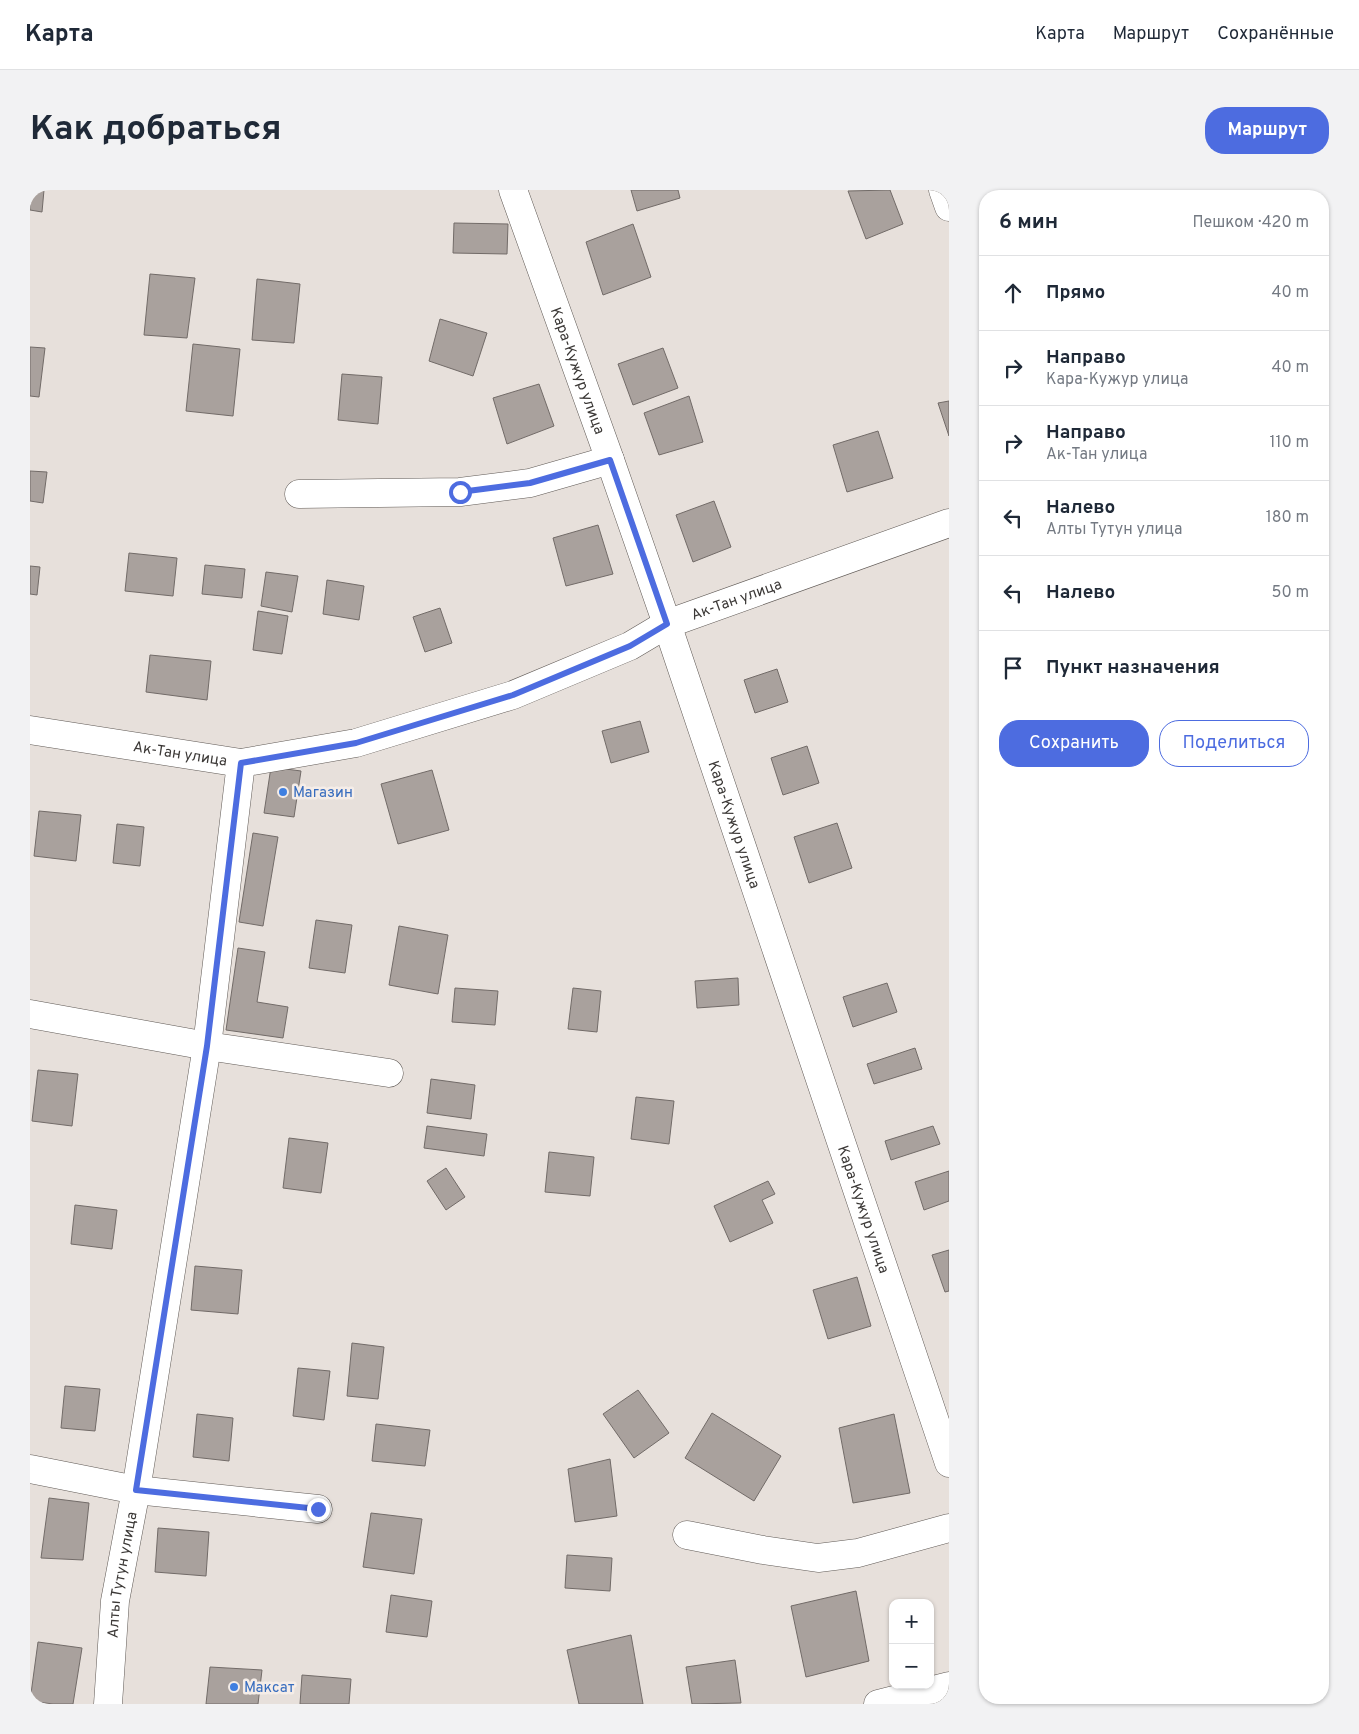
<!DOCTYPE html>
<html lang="ru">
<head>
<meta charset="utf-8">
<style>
  body { margin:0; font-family:Overpass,sans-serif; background:#f2f2f3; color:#1f2937 }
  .controls { position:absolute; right:15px; bottom:15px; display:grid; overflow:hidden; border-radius:10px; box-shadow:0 1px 4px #0004 }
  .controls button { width:45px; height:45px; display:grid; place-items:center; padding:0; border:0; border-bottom:1px solid #e0e1e3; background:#fff; color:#1f2937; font:25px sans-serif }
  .stop { position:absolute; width:15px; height:15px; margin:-11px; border:4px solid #4d6ce0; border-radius:50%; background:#fff }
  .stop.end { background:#4d6ce0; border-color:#fff; box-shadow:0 1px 5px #0008 }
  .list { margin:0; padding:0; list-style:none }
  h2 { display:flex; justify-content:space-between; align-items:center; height:65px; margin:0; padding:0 20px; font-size:21px }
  h2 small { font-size:16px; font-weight:400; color:#747a83 }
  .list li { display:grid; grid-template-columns:32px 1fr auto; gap:15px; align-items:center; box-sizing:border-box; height:75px; padding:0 20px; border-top:1px solid #e0e1e3 }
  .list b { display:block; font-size:19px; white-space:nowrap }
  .list p { margin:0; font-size:16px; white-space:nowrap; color:#747a83 }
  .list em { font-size:16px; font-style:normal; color:#747a83 }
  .actions { display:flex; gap:10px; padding:15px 20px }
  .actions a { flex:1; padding:11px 0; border:1px solid #4d6ce0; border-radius:20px; text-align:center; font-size:18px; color:#4d6ce0 }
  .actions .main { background:#4d6ce0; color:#fff }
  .icon { flex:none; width:28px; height:28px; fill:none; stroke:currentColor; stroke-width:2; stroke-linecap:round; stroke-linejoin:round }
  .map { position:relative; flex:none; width:919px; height:1514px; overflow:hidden; border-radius:20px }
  header { display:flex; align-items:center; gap:30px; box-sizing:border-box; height:70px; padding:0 25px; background:#fff; border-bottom:1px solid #e0e1e3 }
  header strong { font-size:24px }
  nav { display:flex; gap:28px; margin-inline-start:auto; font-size:18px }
  .intro { display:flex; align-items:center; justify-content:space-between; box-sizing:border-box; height:120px; padding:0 30px }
  h1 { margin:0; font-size:35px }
  .button { padding:12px 22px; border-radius:20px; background:#4d6ce0; color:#fff; font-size:18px; font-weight:700 }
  main { display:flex; gap:30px; padding:0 30px }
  aside { flex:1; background:#fff; border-radius:20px; box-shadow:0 1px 4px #0004 }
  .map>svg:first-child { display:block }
</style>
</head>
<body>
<header>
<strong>Карта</strong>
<nav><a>Карта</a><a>Маршрут</a><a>Сохранённые</a></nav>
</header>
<div class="intro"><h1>Как добраться</h1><a class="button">Маршрут</a></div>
<main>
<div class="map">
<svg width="919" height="1514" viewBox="0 0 919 1514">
  <rect width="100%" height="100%" fill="#e7e0db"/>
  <g fill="#a9a19d" stroke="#726b68">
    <polygon points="0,0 14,0 12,22 0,20"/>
    <polygon points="601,0 648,0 650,8 607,21"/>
    <polygon points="860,0 873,34 836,49 818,1"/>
    <polygon points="424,33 478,34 477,64 423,63"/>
    <polygon points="603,34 621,87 573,105 556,52"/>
    <polygon points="120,84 165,88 157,148 114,145"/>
    <polygon points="227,89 270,94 264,153 222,150"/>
    <polygon points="410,129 457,143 443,186 399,171"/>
    <polygon points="163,154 210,159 203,226 156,221"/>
    <polygon points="0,157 15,158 9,207 0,206"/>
    <polygon points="633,158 648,198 603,215 588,174"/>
    <polygon points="312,184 352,187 348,234 308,230"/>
    <polygon points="509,194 524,236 477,254 463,208"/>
    <polygon points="659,206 673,252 629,265 614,223"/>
    <polygon points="919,211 919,246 908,213"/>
    <polygon points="848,241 863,288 817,302 803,255"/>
    <polygon points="0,281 17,282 13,313 0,311"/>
    <polygon points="684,311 701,357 663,372 646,325"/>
    <polygon points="568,335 583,384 536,396 523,348"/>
    <polygon points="99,363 147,368 143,406 95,401"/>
    <polygon points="175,375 215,379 212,408 172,404"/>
    <polygon points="0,376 10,377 7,405 0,404"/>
    <polygon points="236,382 268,386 262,422 231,416"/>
    <polygon points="297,390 334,396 329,430 293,424"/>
    <polygon points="410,418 422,453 395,462 383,427"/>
    <polygon points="228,421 258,426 252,464 223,460"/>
    <polygon points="120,465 181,471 177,510 116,502"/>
    <polygon points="747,479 758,512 725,523 714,490"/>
    <polygon points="610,531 619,562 581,573 572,541"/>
    <polygon points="777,556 789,593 753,605 741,568"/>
    <polygon points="241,577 271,581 264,627 234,623"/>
    <polygon points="402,580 419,640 368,654 351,594"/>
    <polygon points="9,621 51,625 46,671 4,666"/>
    <polygon points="807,633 822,678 779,693 764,647"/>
    <polygon points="87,634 114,637 110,676 83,673"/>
    <polygon points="223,643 248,647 233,736 209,732"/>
    <polygon points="286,730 322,735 315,783 279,778"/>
    <polygon points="369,736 418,745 408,804 359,795"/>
    <polygon points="208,758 235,762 227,812 258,817 253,848 196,840"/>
    <polygon points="708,788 709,815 667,818 665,791"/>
    <polygon points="857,793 867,822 823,837 813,807"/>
    <polygon points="425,798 468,801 465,835 422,832"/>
    <polygon points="543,798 571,801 567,842 538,839"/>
    <polygon points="885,858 892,879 844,894 837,874"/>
    <polygon points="8,880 48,884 42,936 2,931"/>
    <polygon points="401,889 445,895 441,929 397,923"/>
    <polygon points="606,907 644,911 639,954 601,949"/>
    <polygon points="397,936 457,944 454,966 394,958"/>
    <polygon points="903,936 910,954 861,970 855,951"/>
    <polygon points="259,948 298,953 291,1003 253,998"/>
    <polygon points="519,962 564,967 560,1006 515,1002"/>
    <polygon points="416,978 435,1007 416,1020 397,991"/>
    <polygon points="919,981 919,1011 894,1020 885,992"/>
    <polygon points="738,991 745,1004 732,1010 743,1033 700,1052 684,1016"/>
    <polygon points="45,1015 87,1020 82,1059 41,1054"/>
    <polygon points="919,1060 919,1101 915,1102 902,1065"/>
    <polygon points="165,1076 212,1080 208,1124 161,1120"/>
    <polygon points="827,1087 841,1136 798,1149 783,1100"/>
    <polygon points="322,1153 354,1157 348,1209 317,1206"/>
    <polygon points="268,1178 300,1181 294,1230 263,1226"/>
    <polygon points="35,1196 70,1199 65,1241 31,1238"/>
    <polygon points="608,1200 639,1243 604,1268 573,1224"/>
    <polygon points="682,1223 751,1266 724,1311 655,1268"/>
    <polygon points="167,1224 203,1228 199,1271 163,1267"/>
    <polygon points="864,1224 880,1303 823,1313 809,1238"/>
    <polygon points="346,1234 400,1240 395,1276 342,1271"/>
    <polygon points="580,1269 587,1326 545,1332 538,1279"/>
    <polygon points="19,1308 59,1313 53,1370 11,1368"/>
    <polygon points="341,1323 392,1329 384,1384 333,1377"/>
    <polygon points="128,1338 179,1342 176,1386 125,1382"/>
    <polygon points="537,1365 582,1368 580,1401 535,1398"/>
    <polygon points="826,1401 839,1471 776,1487 761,1416"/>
    <polygon points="361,1405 402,1411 397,1447 356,1442"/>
    <polygon points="601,1445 613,1514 549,1514 537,1460"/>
    <polygon points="8,1452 52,1458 43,1514 23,1514 0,1511"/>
    <polygon points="705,1470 711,1513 662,1514 656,1477"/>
    <polygon points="180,1477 232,1480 228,1514 176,1514"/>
    <polygon points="272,1485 321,1489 319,1514 270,1514"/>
  </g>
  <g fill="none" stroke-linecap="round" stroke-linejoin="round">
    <defs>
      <g id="minor">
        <path id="s1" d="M 483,0 L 580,270 L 637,434 L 919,1273"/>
        <polyline points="913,0 919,17"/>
        <polyline points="269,304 430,302 500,293 580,270"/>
        <path id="s2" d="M 0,540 L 211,573 L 326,553 L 483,505 L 600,456 L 637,434 L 919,333"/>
        <polyline points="0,824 177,856 359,883"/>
        <polyline points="0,1279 106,1300 288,1319"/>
        <polyline points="657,1345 733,1360 788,1368 828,1363 919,1338"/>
        <path id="s3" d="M 78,1514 L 85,1411 L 106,1300 L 177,856 L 211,573"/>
      </g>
      <polyline id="major" points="848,1514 919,1496"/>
    </defs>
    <use href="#minor" stroke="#605a56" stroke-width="29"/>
    <use href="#major" stroke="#605a56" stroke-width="29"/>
    <use href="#minor" stroke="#fff" stroke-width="28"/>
    <use href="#major" stroke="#fff" stroke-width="28"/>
  </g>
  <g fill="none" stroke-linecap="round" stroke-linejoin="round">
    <polyline stroke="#4d6ce0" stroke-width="6" points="288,1319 106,1300 177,856 211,573 326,553 483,505 600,456 637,434 580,270 500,293 430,302"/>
  </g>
  <g fill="#3f7fe0" stroke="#f5ede8" stroke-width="2">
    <circle cx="253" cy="602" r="5"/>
    <circle cx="204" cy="1497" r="5"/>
  </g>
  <g text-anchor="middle" stroke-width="5" stroke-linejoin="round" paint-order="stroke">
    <g font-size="15" fill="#3c3937" stroke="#f5ede8">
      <text dy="5" stroke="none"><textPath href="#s1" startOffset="192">Кара-Кужур улица</textPath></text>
      <text dy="5" stroke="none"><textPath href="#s2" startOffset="738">Ак-Тан улица</textPath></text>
      <text dy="5" stroke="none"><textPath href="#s2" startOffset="152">Ак-Тан улица</textPath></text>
      <text dy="5" stroke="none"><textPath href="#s1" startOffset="672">Кара-Кужур улица</textPath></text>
      <text dy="5" stroke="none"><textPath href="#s1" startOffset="1078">Кара-Кужур улица</textPath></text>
      <text dy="5" stroke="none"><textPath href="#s3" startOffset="130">Алты Тутун улица</textPath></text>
    </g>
    <g font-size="15" fill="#366cbe" stroke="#f5ede8" text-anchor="start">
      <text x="263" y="607">Магазин</text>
      <text x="214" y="1502">Максат</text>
    </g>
  </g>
</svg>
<div class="controls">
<button>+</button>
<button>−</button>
</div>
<div class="stop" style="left:430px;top:302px"></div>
<div class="stop end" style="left:288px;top:1319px"></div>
</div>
<aside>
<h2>6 мин<small>Пешком · 420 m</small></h2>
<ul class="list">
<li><svg class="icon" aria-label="ahead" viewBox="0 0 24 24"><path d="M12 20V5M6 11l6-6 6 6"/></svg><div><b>Прямо</b></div><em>40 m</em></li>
<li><svg class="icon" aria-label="right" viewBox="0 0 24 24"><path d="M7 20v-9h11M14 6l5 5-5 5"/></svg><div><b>Направо</b><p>Кара-Кужур улица</p></div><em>40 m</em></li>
<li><svg class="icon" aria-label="right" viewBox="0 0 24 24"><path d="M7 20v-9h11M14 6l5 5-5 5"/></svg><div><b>Направо</b><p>Ак-Тан улица</p></div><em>110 m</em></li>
<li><svg class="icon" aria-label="left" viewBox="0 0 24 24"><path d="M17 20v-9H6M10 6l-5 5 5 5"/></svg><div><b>Налево</b><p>Алты Тутун улица</p></div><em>180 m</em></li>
<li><svg class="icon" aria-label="left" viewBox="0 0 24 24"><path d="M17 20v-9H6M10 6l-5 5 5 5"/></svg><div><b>Налево</b></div><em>50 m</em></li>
<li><svg class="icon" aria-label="arrive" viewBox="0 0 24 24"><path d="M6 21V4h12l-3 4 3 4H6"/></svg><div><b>Пункт назначения</b></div></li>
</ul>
<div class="actions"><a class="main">Сохранить</a><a>Поделиться</a></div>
</aside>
</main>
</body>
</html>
